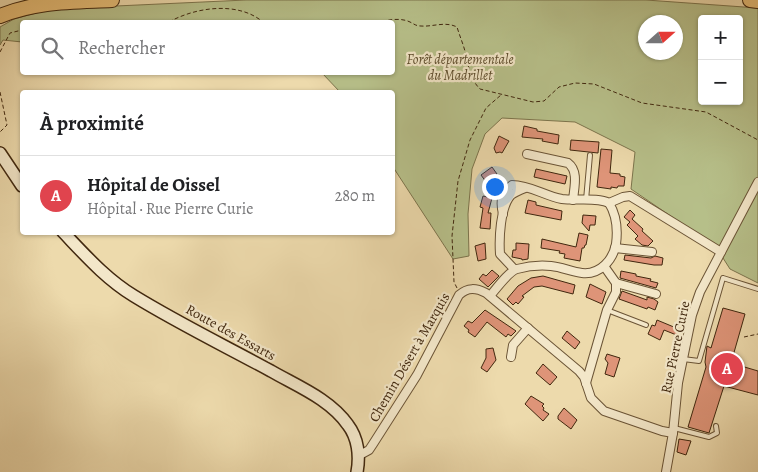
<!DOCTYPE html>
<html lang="fr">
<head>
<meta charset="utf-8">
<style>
  body { margin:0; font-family:Alegreya,serif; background:#f6f6f6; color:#202124 }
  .controls { position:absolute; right:15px; top:15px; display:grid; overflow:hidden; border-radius:5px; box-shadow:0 1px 4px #0004 }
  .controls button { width:45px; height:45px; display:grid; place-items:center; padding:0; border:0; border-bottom:1px solid #e0e0e0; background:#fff; color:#202124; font:25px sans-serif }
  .compass { position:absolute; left:638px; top:15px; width:45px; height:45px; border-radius:50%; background:#fff; box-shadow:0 1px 4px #0004; rotate:69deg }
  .you { position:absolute; left:494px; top:186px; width:18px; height:18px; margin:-12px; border:4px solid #fff; border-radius:50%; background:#1a73e8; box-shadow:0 0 0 8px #1a73e833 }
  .badge { display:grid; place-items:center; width:32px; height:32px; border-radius:50%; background:#8f2418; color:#fff; font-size:16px; font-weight:700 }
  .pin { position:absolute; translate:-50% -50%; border:2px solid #fff; box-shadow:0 1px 5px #0006 }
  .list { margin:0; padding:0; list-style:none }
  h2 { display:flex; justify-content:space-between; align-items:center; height:65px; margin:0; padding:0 20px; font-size:21px }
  h2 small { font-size:16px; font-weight:400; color:#757577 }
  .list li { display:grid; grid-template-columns:32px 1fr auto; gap:15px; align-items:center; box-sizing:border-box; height:80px; padding:0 20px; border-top:1px solid #e0e0e0 }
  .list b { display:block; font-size:19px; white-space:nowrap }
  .list p { margin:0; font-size:16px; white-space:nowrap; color:#757577 }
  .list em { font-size:16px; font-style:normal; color:#757577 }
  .icon { flex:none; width:28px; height:28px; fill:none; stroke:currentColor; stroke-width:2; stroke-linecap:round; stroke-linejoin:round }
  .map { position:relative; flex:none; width:758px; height:472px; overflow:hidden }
  .search { position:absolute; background:#fff; box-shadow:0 1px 4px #0004; left:20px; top:20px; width:375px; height:55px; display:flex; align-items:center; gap:12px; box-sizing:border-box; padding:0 18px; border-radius:5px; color:#757577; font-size:19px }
  .panel { position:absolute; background:#fff; box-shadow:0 1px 4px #0004; left:20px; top:90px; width:375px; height:145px; border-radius:5px }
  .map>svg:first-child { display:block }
</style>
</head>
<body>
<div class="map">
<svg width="758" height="472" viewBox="0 0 758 472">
  <rect width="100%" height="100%" fill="#eddaac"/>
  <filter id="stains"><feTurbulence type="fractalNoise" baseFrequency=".004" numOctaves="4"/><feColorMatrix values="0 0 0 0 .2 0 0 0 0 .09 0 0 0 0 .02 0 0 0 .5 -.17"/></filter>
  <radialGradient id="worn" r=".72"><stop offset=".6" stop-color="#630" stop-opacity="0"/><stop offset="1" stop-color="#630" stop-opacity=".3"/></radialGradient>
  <path fill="#b7c08a" stroke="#7c744c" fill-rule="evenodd" d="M 246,0 L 646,0 L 758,8 L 758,283 L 730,269 L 716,247 L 631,189 L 635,152 L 575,122 L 502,118 L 485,134 L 472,169 L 468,214 L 469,256 L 453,259 L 393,167 L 392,92 L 340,92 L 322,73 L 392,72 L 392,22 L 22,22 L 22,42 L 3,40 L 0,45 L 0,27 L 14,19 L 51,9 ZM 702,19 L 739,19 L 739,101 L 702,101 ZM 646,22 L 676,22 L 676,52 L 646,52 Z"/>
  <g fill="#de9478" stroke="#40270e">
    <polygon points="524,126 537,129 537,131 559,135 558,144 542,141 543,139 522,137"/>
    <polygon points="499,136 509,141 502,153 500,152 496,153 494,148"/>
    <polygon points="571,140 599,142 598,153 570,150"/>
    <polygon points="601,149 612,150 610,173 620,174 620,176 625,177 624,186 618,186 617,188 611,187 611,189 597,187"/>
    <polygon points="492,167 497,174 486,182 481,175"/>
    <polygon points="536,169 567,176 565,184 534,177"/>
    <polygon points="483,196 492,198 488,213 491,213 490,229 480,228 483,208 480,207"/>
    <polygon points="528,200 536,202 536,205 562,211 561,220 525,213"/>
    <polygon points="630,210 635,215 632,219 643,229 642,231 653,241 648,246 642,245 635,239 638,236 627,225 630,222 624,217"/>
    <polygon points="583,215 596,216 595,225 590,225 589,231 582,223"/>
    <polygon points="579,233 588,235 586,245 585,245 584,248 582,248 580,261 564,258 565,254 559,253 560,251 541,248 542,239 576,247"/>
    <polygon points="485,243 486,259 478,261 475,246"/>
    <polygon points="516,243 529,244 528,259 522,260 522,259 512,257 513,250 516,250"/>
    <polygon points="625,255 651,258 655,256 663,258 662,265 654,265 624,260"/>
    <polygon points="492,270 499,276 488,287 479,279 483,274 486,276"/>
    <polygon points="621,271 636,274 636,276 651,279 650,281 658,283 656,288 620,278"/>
    <polygon points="543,276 575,285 573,294 542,286 534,287 522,296 524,297 518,304 516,302 513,305 507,299 518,286 531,278"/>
    <polygon points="590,284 606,292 602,304 586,297"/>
    <polygon points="622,291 647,300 647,297 654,299 658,302 655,310 648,307 647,309 619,299"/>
    <polygon points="723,308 745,314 731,363 758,371 758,395 724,386 709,433 688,427 706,367 705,362 707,346 711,348"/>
    <polygon points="485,310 516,331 511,336 508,334 506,337 487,322 475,337 468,332 469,330 464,326 468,321 472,323"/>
    <polygon points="657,320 681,330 679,336 664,330 660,340 648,334 652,325 655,326"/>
    <polygon points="567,331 580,342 575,349 562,338"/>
    <polygon points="493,348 496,360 487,372 481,368 486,358 486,349"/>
    <polygon points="607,354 620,358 614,377 605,374 608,363 605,359"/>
    <polygon points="543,364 557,377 550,385 536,373"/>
    <polygon points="531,396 544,404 542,406 544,408 543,410 549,414 543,421 525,404"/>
    <polygon points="564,408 577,420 571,429 558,419 558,416"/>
    <polygon points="679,439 691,441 686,455 677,452"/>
  </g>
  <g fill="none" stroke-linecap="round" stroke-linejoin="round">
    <defs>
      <g id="service">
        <polyline points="586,200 590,155"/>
        <polyline points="607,310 646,325"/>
        <polyline points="683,359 699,361 723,278 758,289"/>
        <polyline points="674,428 709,437 717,433 716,426"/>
      </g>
      <g id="minor">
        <path d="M 527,154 L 568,163 C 579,171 574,188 573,200"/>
        <polyline points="609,203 623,197 630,196 721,252"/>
        <path d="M 503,214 C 500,201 501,194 512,185 C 530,185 545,196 562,199 C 577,201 597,197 609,203"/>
        <polyline points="615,248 652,252"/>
        <polyline points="604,266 616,283 656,294"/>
        <path d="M 514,269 L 500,254 C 499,239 500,207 511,195 C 515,192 520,190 525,188"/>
        <path d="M 490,296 C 496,289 509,271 517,269 C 528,266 540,265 551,266 C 562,267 572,272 582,273 C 600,275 613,260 616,244 C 618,229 617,216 609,203"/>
        <polyline points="511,357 513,345 528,328"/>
        <polyline points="586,383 607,310 616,292 616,283"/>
        <path d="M 358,456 L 369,450 L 373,444 L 417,375 L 459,295 C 468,287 476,288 486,293 L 579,371 L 584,377 L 591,398 L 604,411 L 662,431 L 673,433"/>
        <polyline points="666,472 673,433 678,383 692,315 700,292 758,182"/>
      </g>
      <g id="secondary">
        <polyline points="0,153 22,186"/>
        <path d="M 63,232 C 85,255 106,279 134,296 C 178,323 225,346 271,371 C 297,386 330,399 348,425 C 358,438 360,456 357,472"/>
      </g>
      <g id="trunk">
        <polyline points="750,0 758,1"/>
        <path d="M 0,16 C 37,1 72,2 112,0"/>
      </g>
    </defs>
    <use href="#service" stroke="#6b5436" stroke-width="6"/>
    <use href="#minor" stroke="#6b5436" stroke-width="10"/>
    <use href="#secondary" stroke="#40270e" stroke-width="14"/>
    <use href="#trunk" stroke="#40270e" stroke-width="16"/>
    <g stroke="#40270e" stroke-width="1" stroke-dasharray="4 2.5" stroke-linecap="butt">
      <path d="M 169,22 C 196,7 238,1 263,22"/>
      <path d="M 382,22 C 390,19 402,18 410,22 C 414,24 416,26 421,26 C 433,27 445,21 457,27 C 460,37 464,46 466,55 C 469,68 470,79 480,89 L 533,102 L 544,101 L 559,87 L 575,83 L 594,84 L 642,103 L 706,112 L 758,140"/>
      <polyline points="0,52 10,33 22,30"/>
      <polyline points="0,92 7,125 0,132"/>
      <polyline points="457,288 454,282 452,236 458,181 470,140 486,108 501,95"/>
      <polyline points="744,337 758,334"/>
    </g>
    <use href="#service" stroke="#f3e7c9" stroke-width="4"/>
    <use href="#minor" stroke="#f3e7c9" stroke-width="8"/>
    <use href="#secondary" stroke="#f3e7c9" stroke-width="11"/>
    <use href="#trunk" stroke="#e6bd76" stroke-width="14"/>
  </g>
  <g text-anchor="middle" stroke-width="4.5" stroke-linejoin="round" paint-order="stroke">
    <g font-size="14" font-style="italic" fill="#5e4d2d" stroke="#f3e7c9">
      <text x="460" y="64">Forêt départementale<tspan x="460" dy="16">du Madrillet</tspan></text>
    </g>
    <g font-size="14" fill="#40270e" stroke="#f3e7c9">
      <text transform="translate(231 332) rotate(29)" y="5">Route des Essarts</text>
      <text transform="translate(675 347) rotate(-78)" y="5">Rue Pierre Curie</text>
      <text transform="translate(409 357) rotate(-60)" y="5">Chemin Désert à Marquis</text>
    </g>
  </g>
  <rect width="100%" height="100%" filter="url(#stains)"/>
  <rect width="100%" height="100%" fill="url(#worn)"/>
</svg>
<div class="controls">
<button>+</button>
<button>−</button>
</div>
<svg class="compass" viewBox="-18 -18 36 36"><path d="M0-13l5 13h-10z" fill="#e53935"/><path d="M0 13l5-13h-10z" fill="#757577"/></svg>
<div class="you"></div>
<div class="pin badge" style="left:727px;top:369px;background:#e0444e">A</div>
<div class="search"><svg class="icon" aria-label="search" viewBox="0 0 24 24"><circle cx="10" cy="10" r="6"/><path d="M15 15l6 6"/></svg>Rechercher</div>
<section class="panel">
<h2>À proximité<small></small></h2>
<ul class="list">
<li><span class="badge" style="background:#e0444e">A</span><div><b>Hôpital de Oissel</b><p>Hôpital · Rue Pierre Curie</p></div><em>280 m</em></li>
</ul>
</section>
</div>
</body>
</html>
